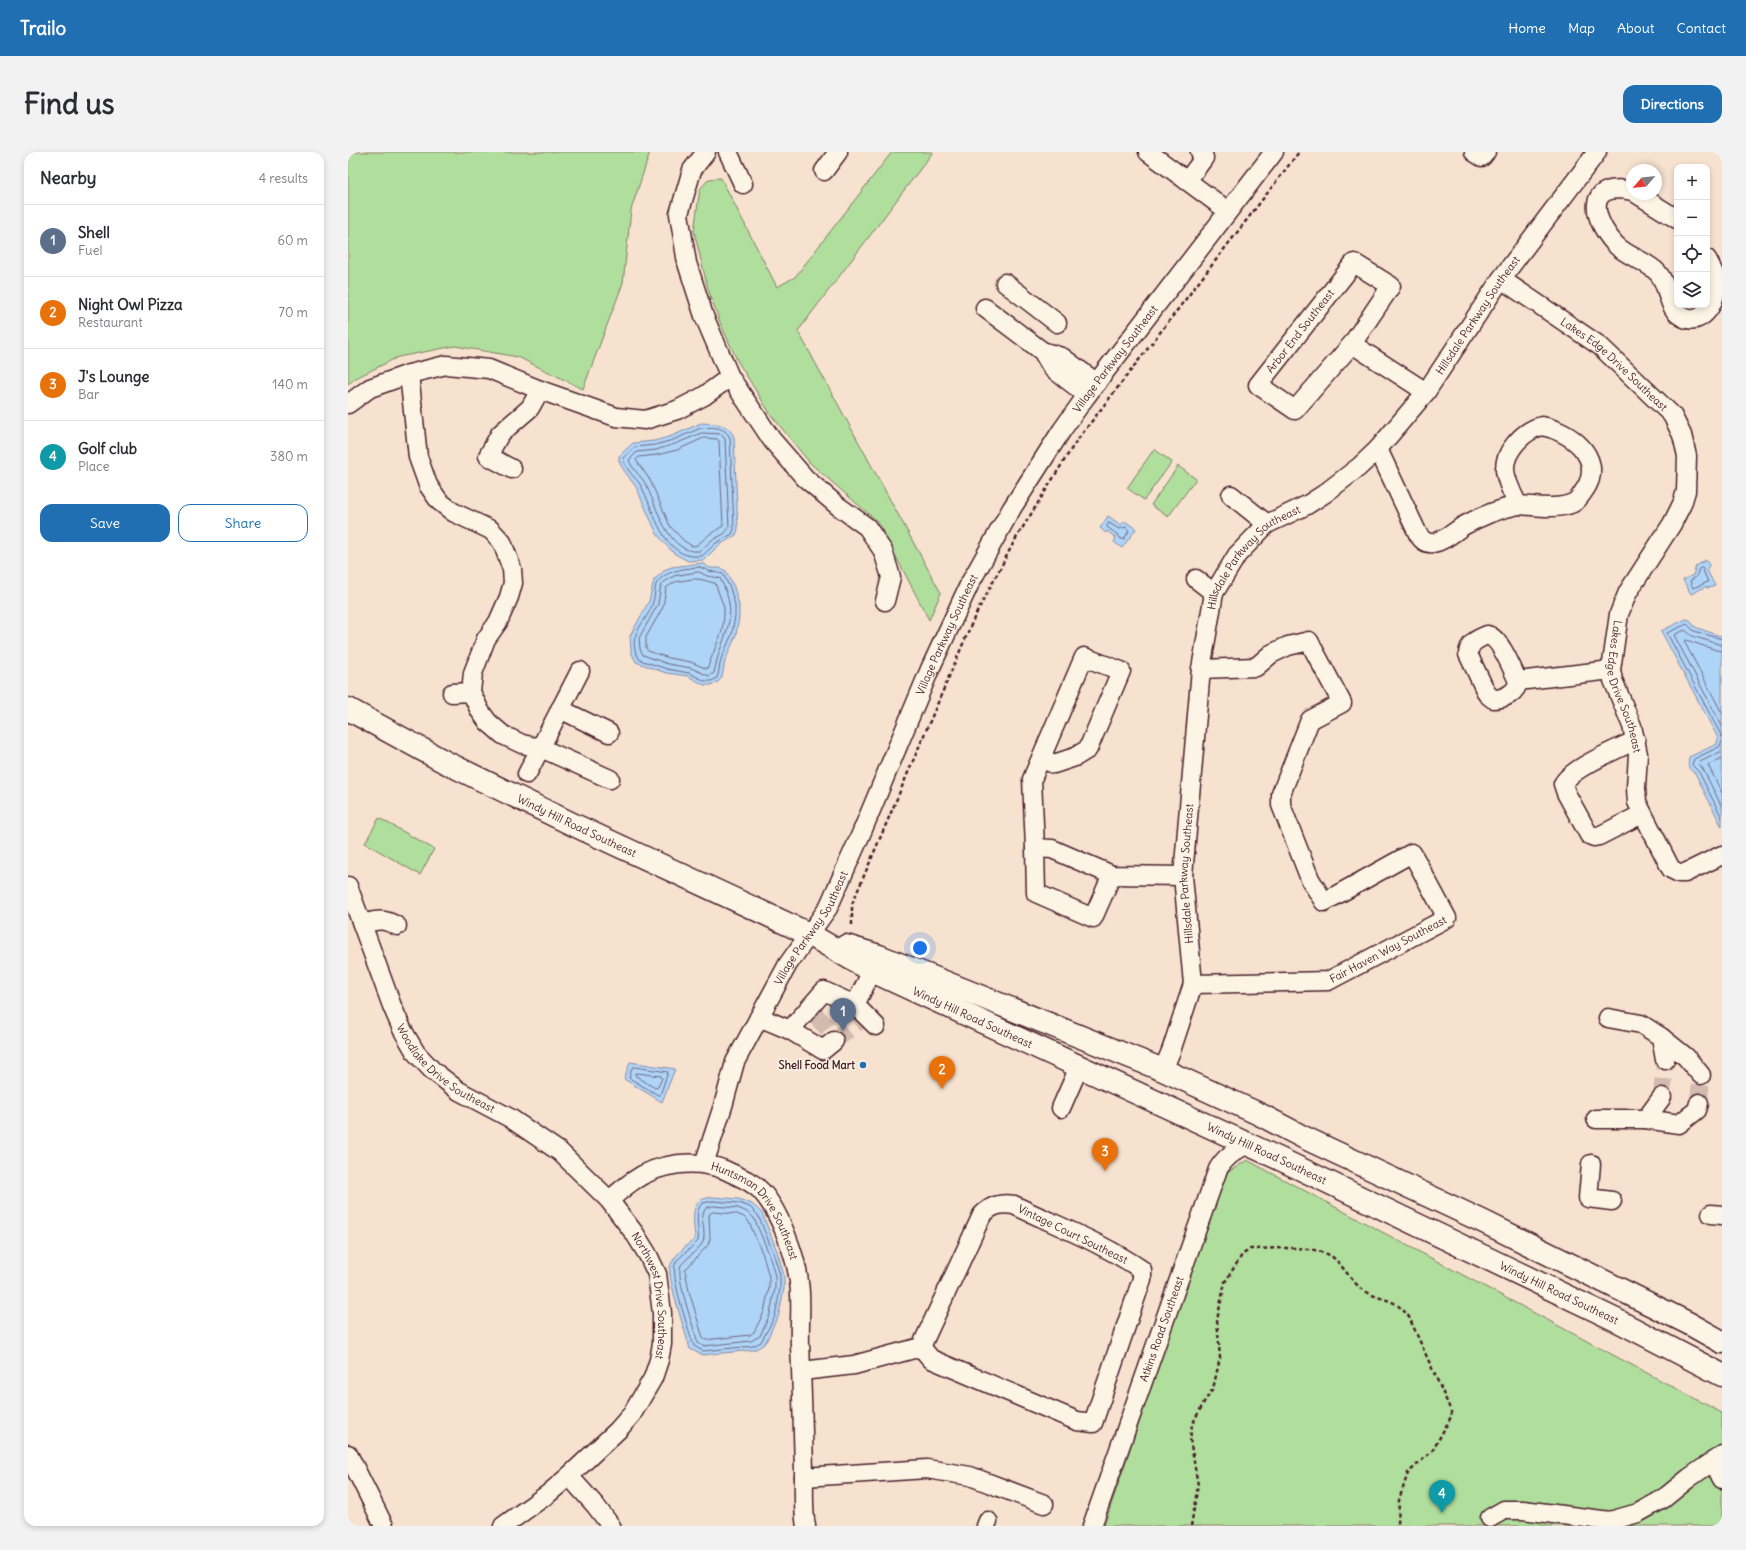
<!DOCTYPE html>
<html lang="en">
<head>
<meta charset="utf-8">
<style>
  body { margin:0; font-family:Delius,sans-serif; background:#f2f2f3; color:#2b2b33 }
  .controls { position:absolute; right:12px; top:12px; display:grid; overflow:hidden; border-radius:8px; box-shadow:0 2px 6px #0003 }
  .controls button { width:36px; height:36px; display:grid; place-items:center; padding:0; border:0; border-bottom:1px solid #e1e1e2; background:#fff; color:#2b2b33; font:20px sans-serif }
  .compass { position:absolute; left:1278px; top:12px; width:36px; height:36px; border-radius:50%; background:#fff; box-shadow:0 2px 6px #0003; rotate:242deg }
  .you { position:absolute; left:572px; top:796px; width:14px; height:14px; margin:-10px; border:3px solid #fff; border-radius:50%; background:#1a73e8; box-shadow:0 0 0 6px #1a73e833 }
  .badge { display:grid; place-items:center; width:26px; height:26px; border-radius:50%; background:#1f6fb2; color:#fff; font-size:13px; font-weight:700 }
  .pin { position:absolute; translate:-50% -33px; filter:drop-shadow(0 1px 2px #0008) }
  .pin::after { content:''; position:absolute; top:21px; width:14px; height:12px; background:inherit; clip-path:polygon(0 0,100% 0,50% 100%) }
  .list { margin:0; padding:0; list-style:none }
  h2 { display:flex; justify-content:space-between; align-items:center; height:52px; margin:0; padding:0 16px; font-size:17px }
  h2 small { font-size:13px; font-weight:400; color:#7c7c81 }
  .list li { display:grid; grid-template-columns:26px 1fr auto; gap:12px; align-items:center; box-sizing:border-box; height:72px; padding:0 16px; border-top:1px solid #e1e1e2 }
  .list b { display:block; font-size:15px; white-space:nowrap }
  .list p { margin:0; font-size:13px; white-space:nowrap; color:#7c7c81 }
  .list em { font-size:13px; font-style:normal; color:#7c7c81 }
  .actions { display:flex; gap:8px; padding:12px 16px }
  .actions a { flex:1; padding:9px 0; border:1px solid #1f6fb2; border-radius:12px; text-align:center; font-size:14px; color:#1f6fb2 }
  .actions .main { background:#1f6fb2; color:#fff }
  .icon { flex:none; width:22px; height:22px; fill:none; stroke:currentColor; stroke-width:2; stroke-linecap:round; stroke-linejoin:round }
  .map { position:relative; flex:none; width:1374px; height:1374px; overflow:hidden; border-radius:12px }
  header { display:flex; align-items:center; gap:24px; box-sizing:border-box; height:56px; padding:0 20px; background:#1f6fb2; color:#fff }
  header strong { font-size:19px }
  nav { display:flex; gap:22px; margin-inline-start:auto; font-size:14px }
  .intro { display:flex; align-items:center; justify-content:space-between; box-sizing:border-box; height:96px; padding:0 24px }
  h1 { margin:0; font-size:28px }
  .button { padding:10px 18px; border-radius:12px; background:#1f6fb2; color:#fff; font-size:14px; font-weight:700 }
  main { display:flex; gap:24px; padding:0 24px }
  aside { flex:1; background:#fff; border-radius:12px; box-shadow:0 2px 6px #0003 }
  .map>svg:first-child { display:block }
</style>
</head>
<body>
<header>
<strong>Trailo</strong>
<nav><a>Home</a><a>Map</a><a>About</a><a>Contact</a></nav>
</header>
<div class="intro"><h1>Find us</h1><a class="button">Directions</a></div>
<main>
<aside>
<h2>Nearby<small>4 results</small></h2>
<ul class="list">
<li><span class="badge" style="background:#5c6f8a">1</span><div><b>Shell</b><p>Fuel</p></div><em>60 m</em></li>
<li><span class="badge" style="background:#e8710a">2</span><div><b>Night Owl Pizza</b><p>Restaurant</p></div><em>70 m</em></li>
<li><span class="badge" style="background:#e8710a">3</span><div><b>J's Lounge</b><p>Bar</p></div><em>140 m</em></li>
<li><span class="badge" style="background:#0f9aa8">4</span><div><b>Golf club</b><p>Place</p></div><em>380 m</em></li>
</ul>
<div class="actions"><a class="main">Save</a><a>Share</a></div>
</aside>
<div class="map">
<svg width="1374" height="1374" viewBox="0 0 1374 1374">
  <rect width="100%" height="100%" fill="#f7e2d0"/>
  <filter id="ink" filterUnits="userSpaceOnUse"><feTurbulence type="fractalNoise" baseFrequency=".025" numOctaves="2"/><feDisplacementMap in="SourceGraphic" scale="8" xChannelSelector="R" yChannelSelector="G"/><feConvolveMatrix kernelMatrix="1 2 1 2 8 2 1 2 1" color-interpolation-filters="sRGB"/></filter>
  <g filter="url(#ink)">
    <g fill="#b0de9c" stroke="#7d7e64">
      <polygon points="0,0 302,0 283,58 275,131 235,237 170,205 107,194 50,205 8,226 0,232"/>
      <polygon points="544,0 585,0 450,179 593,441 581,468 530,370 462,311 423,263 390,210 373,173 360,137 346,79 352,37 361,27 373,26 429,135 447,125"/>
      <polygon points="806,297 824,310 796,348 779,336"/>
      <polygon points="830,314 848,327 820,365 803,353"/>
      <polygon points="31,666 86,697 72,723 17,691"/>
      <polygon points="899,1008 1374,1261 1374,1374 756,1374 844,1114 879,1021"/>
    </g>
    <g fill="#aed4f8" stroke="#868ca6">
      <path d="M 353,271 C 366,272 380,270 386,285 L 390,377 L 388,383 L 370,394 L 356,408 L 340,409 L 327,402 L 318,393 L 309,382 L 288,335 L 275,317 L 271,309 L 271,304 L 285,291 L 306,289 L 324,284 Z"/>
      <polygon points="760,364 773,373 777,369 788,377 774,396 766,390 768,386 759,379 758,381 752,376"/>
      <polygon points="1358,408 1361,413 1359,418 1367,434 1361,436 1357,435 1343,442 1335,428 1345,423 1348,414"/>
      <polygon points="354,411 362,416 372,416 378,419 386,435 391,453 391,465 388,483 377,509 374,525 370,530 363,533 356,533 340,524 318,521 288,510 283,500 282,484 301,449 306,428 318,417 324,415"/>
      <path d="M 1338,467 L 1342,468 L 1347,475 L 1372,484 L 1374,483 L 1374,675 L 1347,621 C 1339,617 1340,613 1341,605 L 1369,592 L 1370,586 L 1313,479 Z"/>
      <polygon points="282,910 327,917 314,950 276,927"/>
      <path d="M 365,1045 L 391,1047 L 404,1052 L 414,1061 L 429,1099 L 436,1123 L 436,1137 L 430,1166 L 426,1172 L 419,1188 L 415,1193 L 406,1198 L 354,1203 L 342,1197 C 338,1182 319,1126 322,1115 C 325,1104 338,1094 347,1087 C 347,1076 341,1056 353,1048 C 356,1046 361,1046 365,1045 Z"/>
    </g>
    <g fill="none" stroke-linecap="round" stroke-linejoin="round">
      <g stroke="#72677d" stroke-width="1">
        <path d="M 353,276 C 364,275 377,274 382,286 L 386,377 L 384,382 L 368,391 L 354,404 C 314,409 307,358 292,332 C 286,324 277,317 275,306 L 287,295 L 307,293 L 325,288 Z"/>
        <path d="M 354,281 L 373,282 L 377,287 L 381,376 L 376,382 L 364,388 L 352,399 C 319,403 309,353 297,331 C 292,323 284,317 281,308 L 289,300 L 308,298 L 327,292 Z"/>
        <polygon points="356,286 369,287 371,289 375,374 362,382 349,393 344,394 336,389 322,374 302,328 288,308 291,305 309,303 329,298"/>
        <polygon points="761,371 771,377 778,375 781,379 776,387 773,387 770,383 759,375"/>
        <path d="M 352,415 L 361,419 L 375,422 L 382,436 L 387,453 L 387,464 L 384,482 L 373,507 L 370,523 L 368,527 L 363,529 L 357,529 L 341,521 L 319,517 L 292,508 C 275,483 300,471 305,450 C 308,441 305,433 312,427 C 322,418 339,416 352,415 Z"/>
        <polygon points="1354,416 1360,430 1345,436 1342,429 1348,425 1351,417"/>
        <path d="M 351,420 L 359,424 L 372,426 C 394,469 373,481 366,521 L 361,524 L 343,516 L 320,512 L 295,503 L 292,497 L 291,486 L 310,452 L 313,432 L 326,424 Z"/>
        <path d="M 345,427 C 352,426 360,430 367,431 L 376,455 L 376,464 L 374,479 L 359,517 L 343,510 L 321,506 L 300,499 L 298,496 L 298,485 L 315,455 L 318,436 L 327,430 Z"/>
        <polyline points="1374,487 1346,479 1339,472 1319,481 1374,585"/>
        <polyline points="1374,493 1344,484 1337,478 1326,483 1374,574"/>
        <polyline points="1374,499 1368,498 1338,488 1336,489 1374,561"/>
        <polyline points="1374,590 1371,595 1346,607 1344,613 1351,620 1374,666"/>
        <polyline points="1374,599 1350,611 1355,617 1374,655"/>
        <polyline points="1374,606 1360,613 1374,641"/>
        <polygon points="286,915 320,920 312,943 310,943 281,926 284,916"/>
        <polygon points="289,921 313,924 314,926 310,935 307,936 288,924 287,922"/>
        <path d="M 365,1049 L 391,1051 L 402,1055 L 410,1063 L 425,1100 L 432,1123 L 432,1137 L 427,1164 L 413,1190 L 405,1194 L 355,1199 L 346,1194 C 341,1179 321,1122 328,1110 C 334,1102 344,1096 350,1089 C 352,1079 345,1057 355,1051 C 358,1050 362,1050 365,1049 Z"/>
        <path d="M 365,1054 L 390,1056 L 399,1060 L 406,1066 L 421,1102 L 427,1124 L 427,1136 L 422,1162 L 412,1184 L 403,1189 L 355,1194 L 350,1191 C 346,1176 327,1125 333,1113 C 337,1108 354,1094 355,1090 C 359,1079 350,1065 358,1056 Z"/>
        <polygon points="365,1060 389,1062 396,1065 401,1070 415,1103 421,1125 421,1136 416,1160 406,1180 402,1183 357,1188 355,1186 341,1139 337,1118 360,1093 362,1087 361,1063"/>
      </g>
      <g stroke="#d4bbaf" stroke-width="18" stroke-dasharray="18 9" stroke-linecap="butt">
        <polyline points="467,876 489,855"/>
        <polyline points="486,889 510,870"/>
        <polyline points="1314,945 1317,908"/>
        <polyline points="1351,951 1353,923"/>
      </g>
      <defs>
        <g id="minor">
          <polyline points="358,0 344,18 331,62 339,111 356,164 382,225 424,288 457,326 490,354 519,375 535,399 543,425 537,449"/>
          <polyline points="380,0 395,32"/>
          <polyline points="800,0 880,59"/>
          <polyline points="1126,0 1134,5 1138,0"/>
          <polyline points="476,19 490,0"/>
          <polyline points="839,29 856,6 855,2 852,0"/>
          <path d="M 1284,39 C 1236,29 1244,67 1267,92 C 1279,105 1298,108 1310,121 C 1320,132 1319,152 1330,162 C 1352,180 1370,150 1368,130 C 1367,121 1363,114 1359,107"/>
          <polyline points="1289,42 1329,67"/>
          <path id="s1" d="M 1153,127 L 1252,194 L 1324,263 L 1334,283 L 1339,304 L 1338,339 L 1334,352 L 1324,372 L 1280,440 L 1271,462 L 1263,518 L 1265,528 L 1284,574 L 1290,602 L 1288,636 L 1289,650 L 1323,717 L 1331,721 L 1337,721 L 1374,703"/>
          <polyline points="657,131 709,171"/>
          <polyline points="637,156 694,199 704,216 739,243"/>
          <polyline points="1004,192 1043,134 1006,111 910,233 947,258 1004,192 1078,240"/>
          <polyline points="694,199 714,205 749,231"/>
          <polyline points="61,222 70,305 80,333 91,349 105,360 143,378 154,390 164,417 165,431 161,445 150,470 138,487 125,521 123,540 132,559 140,570 155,583 174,592 193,596 262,627"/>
          <polyline points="0,252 22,236 61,222 98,213 141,217 192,238 268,265 297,268 329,258 356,244 382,225"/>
          <path d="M 1194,274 C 1221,279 1255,304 1239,334 C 1235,340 1231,348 1225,351 C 1210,358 1187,354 1170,353 C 1165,343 1158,330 1157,318 C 1156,299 1176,278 1194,274 Z"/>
          <path d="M 1030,297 L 1070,382 C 1073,387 1078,392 1085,391 C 1096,389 1106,380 1115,374 C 1133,364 1151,357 1170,353"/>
          <polyline points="164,317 140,304 152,282 182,256 192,238"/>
          <polyline points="883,343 919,372"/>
          <polyline points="848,427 866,441"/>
          <path d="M 1139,483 C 1152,485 1164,517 1170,529 C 1169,541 1156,547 1145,547 L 1139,542 L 1120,502 C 1121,491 1129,487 1139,483 Z"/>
          <polyline points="1170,529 1263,518"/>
          <polyline points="104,541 123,540"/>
          <polyline points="212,557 261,581"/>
          <path d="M 1288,588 C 1270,597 1223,616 1215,632 L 1218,641 L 1241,683 L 1246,685 L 1251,684 L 1294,662"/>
          <polyline points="693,606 706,612 727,605 740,597 773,519 736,505 684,627 687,696 704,697 764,723 835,724"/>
          <polyline points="179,622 232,519"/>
          <polyline points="687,696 688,741 745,766 764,723"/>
          <path id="s2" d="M 0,734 L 44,854 L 54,877 L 68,901 L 84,918 L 111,939 L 162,966 L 212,1000 L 261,1048 L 287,1082 L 300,1103 L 309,1122 L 314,1161 L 314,1192 L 311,1208 L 305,1226 L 284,1262 L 270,1278 L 221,1324 L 200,1342 L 155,1374"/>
          <path d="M 14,772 C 29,768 35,766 49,774"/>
          <path id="s3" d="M 845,832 L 980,829 L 1099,766 L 1064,701 L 976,750 L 962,727 L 933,653 L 933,642 L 962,568 L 994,551 L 961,489 L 940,494 L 923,502 L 908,515 L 853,517"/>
          <polyline points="507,853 524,819"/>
          <polyline points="411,865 442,878 475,898 486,889"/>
          <polyline points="1260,866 1293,872 1313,885 1317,908"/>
          <polyline points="442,878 476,839 507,853 528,874"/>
          <polyline points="1313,885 1338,905 1353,923"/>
          <path id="s4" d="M 815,918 L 823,899 L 845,832 L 835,724 L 853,517 L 866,441 L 889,403 L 919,372 L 959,353 L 976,342 L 1011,315 L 1030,297 L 1078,240 L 1153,127 L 1249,0"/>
          <polyline points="713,956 731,915"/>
          <polyline points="1248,967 1298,967 1314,945"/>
          <polyline points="1298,967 1331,972 1349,958 1351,951"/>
          <path id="s5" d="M 356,1012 L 375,954 L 387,910 L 440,812 L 480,756 L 513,682 L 582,517 L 622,431 L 664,356 L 714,278 L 739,243 L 926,0"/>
          <polyline points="1243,1012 1240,1046 1264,1049"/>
          <path id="s6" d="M 261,1048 C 269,1042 276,1035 285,1029 C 310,1011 348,1006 377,1018 C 389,1024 404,1029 413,1039 C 431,1058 448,1104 451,1130 C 454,1150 451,1172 452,1193 C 454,1235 455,1277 456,1320 C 456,1335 455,1360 458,1374"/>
          <polyline points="1363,1062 1374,1063"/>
          <path d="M 454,1219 L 506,1213 L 573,1195 L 583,1207 L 729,1269 L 745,1271 L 794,1127 L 794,1118 C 755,1091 709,1074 666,1053 C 652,1051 644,1053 634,1063 L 573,1195"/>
          <polyline points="0,1302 36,1374"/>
          <polyline points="1365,1309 1374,1327"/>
          <polyline points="221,1324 247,1353 263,1374"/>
          <polyline points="456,1325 579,1317 622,1324 696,1352"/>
          <polyline points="1142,1366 1156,1358 1175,1358 1262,1369 1290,1361 1315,1347 1341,1326 1374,1303"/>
          <polyline points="638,1374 640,1369"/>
          <path id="s7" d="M 744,1374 L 870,1017 C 877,1005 887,998 900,992"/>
        </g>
        <g id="major">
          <path id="s8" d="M 0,557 L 97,610 L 224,672 L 461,782 L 524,819 L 934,1008 L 1270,1169 L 1374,1223"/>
          <polyline points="498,794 531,804 594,829 815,918 911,962 955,985 1134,1069 1340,1171 1374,1190"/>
        </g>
      </defs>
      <use href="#minor" stroke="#4a1f2b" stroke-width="21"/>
      <use href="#major" stroke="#4a1f2b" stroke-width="25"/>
      <g stroke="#4a1f2b" stroke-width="2.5" stroke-dasharray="4 3" stroke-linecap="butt">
        <polyline points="504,773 504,752 626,466 667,388 727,291 951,0"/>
        <path d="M 843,1374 L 850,1333 L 842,1287 L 844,1273 L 856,1250 L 865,1237 L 872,1206 L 869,1168 L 877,1130 L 894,1103 L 902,1097 C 926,1097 963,1092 983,1104 C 995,1112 1003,1131 1017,1139 C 1036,1151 1044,1143 1061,1165 L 1100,1252 L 1104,1263 L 1085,1298 L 1060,1321 L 1051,1348 L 1050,1374"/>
      </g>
      <use href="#minor" stroke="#fcf5e5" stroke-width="18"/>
      <use href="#major" stroke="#fcf5e5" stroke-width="22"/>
    </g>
  </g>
  <circle fill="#1f6fb2" stroke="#fcf5e5" stroke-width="1.5" cx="515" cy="913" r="4"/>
  <g text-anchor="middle" stroke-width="3" stroke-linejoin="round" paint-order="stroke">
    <g font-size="11" fill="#4a1f2b" stroke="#fcf5e5">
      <text dy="4" stroke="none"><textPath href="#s4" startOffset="874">Hillsdale Parkway Southeast</textPath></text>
      <text transform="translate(952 179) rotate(-52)" y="4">Arbor End Southeast</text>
      <text dy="4" stroke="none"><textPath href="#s5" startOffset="909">Village Parkway Southeast</textPath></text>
      <text dy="4" stroke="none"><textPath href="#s1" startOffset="142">Lakes Edge Drive Southeast</textPath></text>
      <text dy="4" stroke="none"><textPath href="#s4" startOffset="538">Hillsdale Parkway Southeast</textPath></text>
      <text dy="4" stroke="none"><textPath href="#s5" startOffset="585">Village Parkway Southeast</textPath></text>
      <text dy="4" stroke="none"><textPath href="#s1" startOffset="514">Lakes Edge Drive Southeast</textPath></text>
      <text dy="4" stroke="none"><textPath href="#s8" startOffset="257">Windy Hill Road Southeast</textPath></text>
      <text dy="4" stroke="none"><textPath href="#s4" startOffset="202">Hillsdale Parkway Southeast</textPath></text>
      <text dy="4" stroke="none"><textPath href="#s5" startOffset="261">Village Parkway Southeast</textPath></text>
      <text dy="4" stroke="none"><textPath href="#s3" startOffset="203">Fair Haven Way Southeast</textPath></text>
      <text dy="4" stroke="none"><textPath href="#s8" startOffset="697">Windy Hill Road Southeast</textPath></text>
      <text dy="4" stroke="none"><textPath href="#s2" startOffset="213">Woodlake Drive Southeast</textPath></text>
      <text dy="4" stroke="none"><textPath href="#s8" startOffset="1021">Windy Hill Road Southeast</textPath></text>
      <text dy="4" stroke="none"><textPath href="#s6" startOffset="179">Huntsman Drive Southeast</textPath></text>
      <text transform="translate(725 1082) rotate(26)" y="4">Vintage Court Southeast</text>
      <text dy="4" stroke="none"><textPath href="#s8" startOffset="1345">Windy Hill Road Southeast</textPath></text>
      <text dy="4" stroke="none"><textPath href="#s2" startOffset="533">Northwest Drive Southeast</textPath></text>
      <text dy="4" stroke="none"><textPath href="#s7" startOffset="209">Atkins Road Southeast</textPath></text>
    </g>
    <g font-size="11" font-weight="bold" fill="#4a1f2b" stroke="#fcf5e5" text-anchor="end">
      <text x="507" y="917">Shell Food Mart</text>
    </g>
  </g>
</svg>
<div class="controls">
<button>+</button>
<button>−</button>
<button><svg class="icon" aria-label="locate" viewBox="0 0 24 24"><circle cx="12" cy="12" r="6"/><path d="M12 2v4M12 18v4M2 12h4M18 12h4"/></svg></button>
<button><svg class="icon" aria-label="layers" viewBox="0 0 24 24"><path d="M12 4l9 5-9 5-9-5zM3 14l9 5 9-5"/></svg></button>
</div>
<svg class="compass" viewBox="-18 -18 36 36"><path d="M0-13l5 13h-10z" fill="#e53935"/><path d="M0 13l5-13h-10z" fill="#7c7c81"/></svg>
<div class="you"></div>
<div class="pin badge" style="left:495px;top:879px;background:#5c6f8a">1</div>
<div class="pin badge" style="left:594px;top:937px;background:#e8710a">2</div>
<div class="pin badge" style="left:757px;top:1019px;background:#e8710a">3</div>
<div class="pin badge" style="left:1094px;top:1361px;background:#0f9aa8">4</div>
</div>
</main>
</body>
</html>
